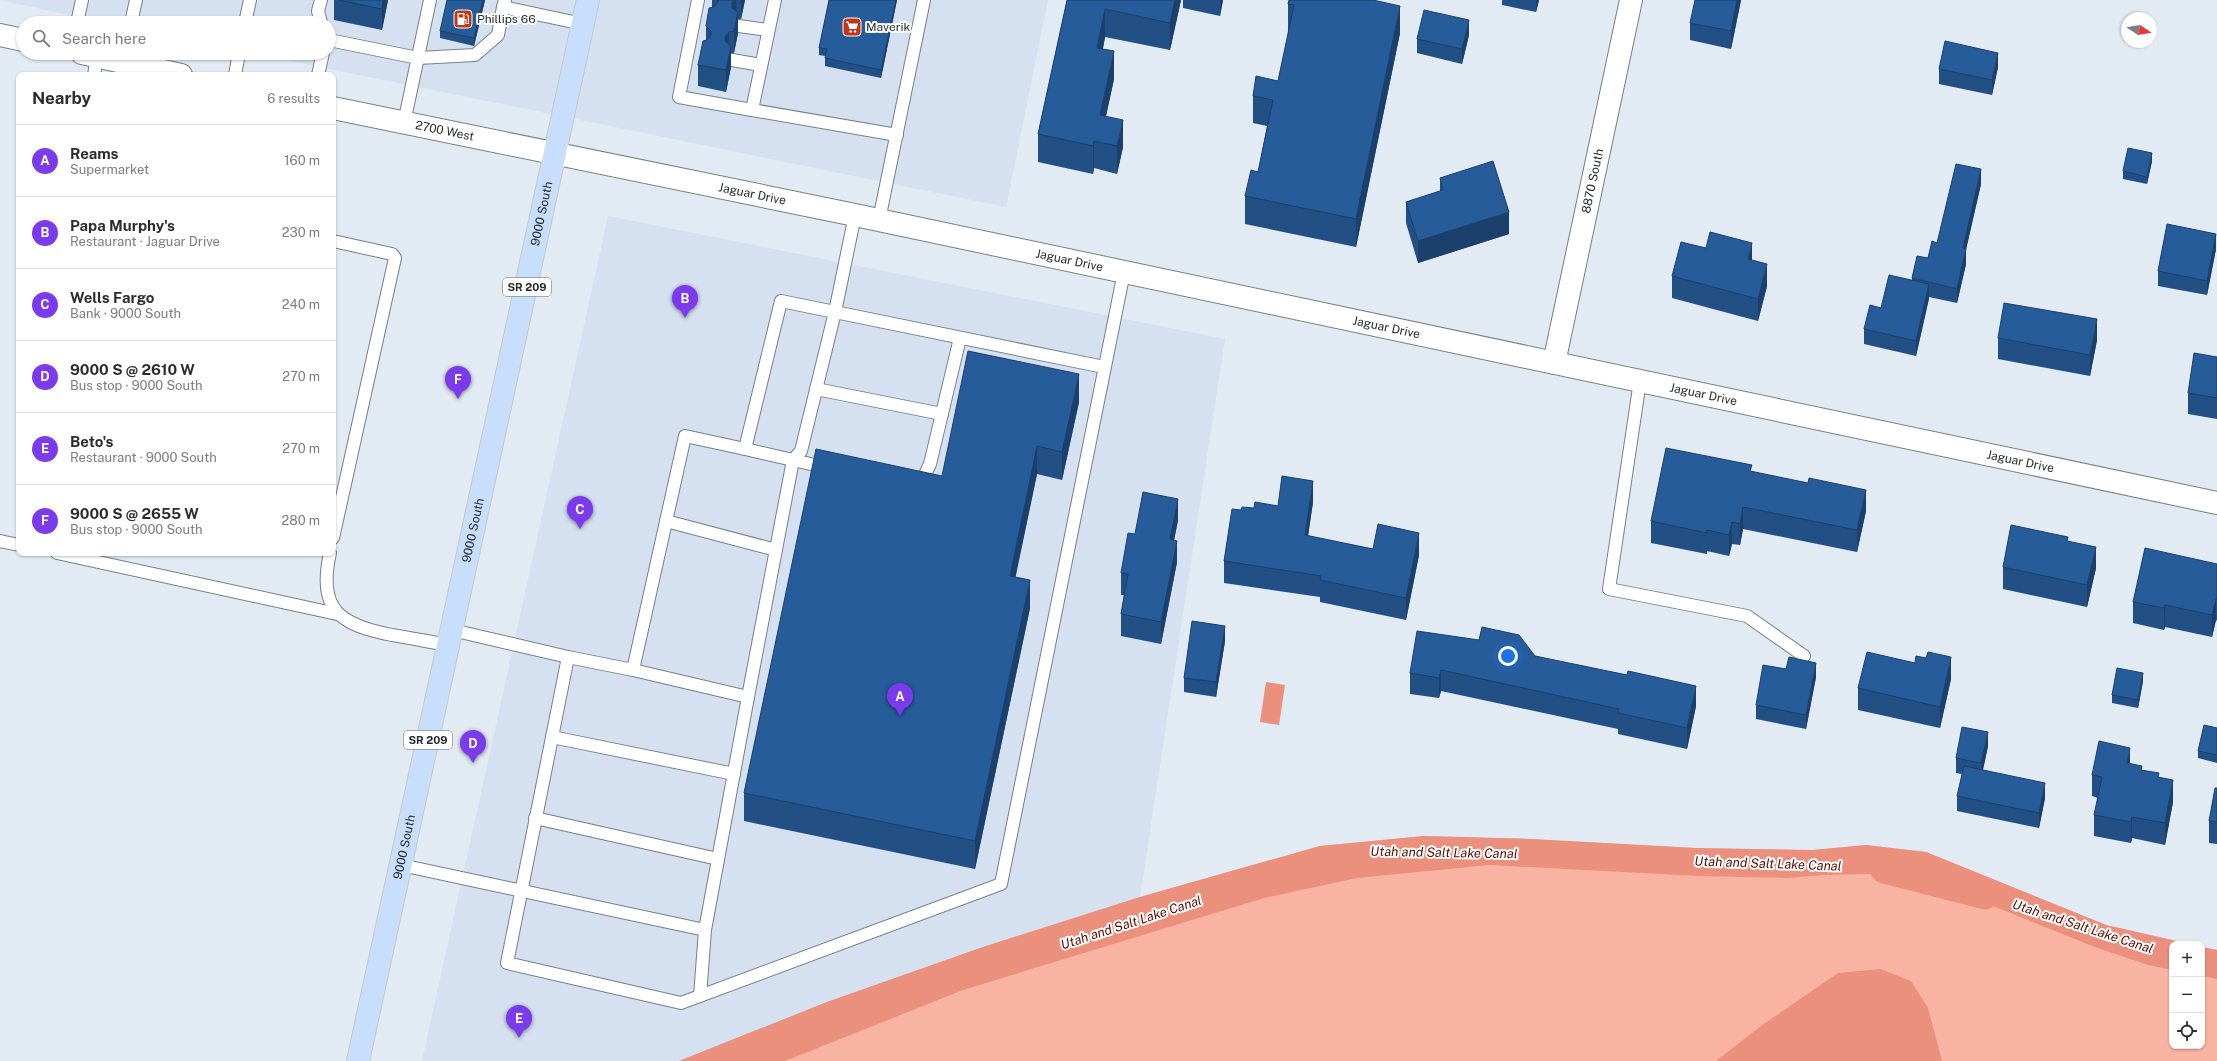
<!DOCTYPE html>
<html lang="en">
<head>
<meta charset="utf-8">
<style>
  body { margin:0; font-family:"Public Sans",sans-serif; background:#f7f7f7; color:#2b2b33 }
  .controls { position:absolute; right:12px; bottom:12px; display:grid; overflow:hidden; border-radius:8px; box-shadow:0 1px 3px #0004 }
  .controls button { width:36px; height:36px; display:grid; place-items:center; padding:0; border:0; border-bottom:1px solid #e1e1e2; background:#fff; color:#2b2b33; font:20px sans-serif }
  .compass { position:absolute; left:2121px; top:12px; width:36px; height:36px; border-radius:50%; background:#fff; box-shadow:0 1px 3px #0004; rotate:102deg }
  .you { position:absolute; left:1508px; top:656px; width:14px; height:14px; margin:-10px; border:3px solid #fff; border-radius:50%; background:#1a73e8; box-shadow:0 0 0 6px #1a73e833 }
  .badge { display:grid; place-items:center; width:26px; height:26px; border-radius:50%; background:#7c3aed; color:#fff; font-size:13px; font-weight:700 }
  .pin { position:absolute; translate:-50% -33px; filter:drop-shadow(0 1px 2px #0008) }
  .pin::after { content:''; position:absolute; top:21px; width:14px; height:12px; background:inherit; clip-path:polygon(0 0,100% 0,50% 100%) }
  .list { margin:0; padding:0; list-style:none }
  h2 { display:flex; justify-content:space-between; align-items:center; height:52px; margin:0; padding:0 16px; font-size:17px }
  h2 small { font-size:13px; font-weight:400; color:#7c7c81 }
  .list li { display:grid; grid-template-columns:26px 1fr auto; gap:12px; align-items:center; box-sizing:border-box; height:72px; padding:0 16px; border-top:1px solid #e1e1e2 }
  .list b { display:block; font-size:15px; white-space:nowrap }
  .list p { margin:0; font-size:13px; white-space:nowrap; color:#7c7c81 }
  .list em { font-size:13px; font-style:normal; color:#7c7c81 }
  .icon { flex:none; width:22px; height:22px; fill:none; stroke:currentColor; stroke-width:2; stroke-linecap:round; stroke-linejoin:round }
  .map { position:relative; flex:none; width:2217px; height:1061px; overflow:hidden }
  .search { position:absolute; background:#fff; box-shadow:0 1px 3px #0004; left:16px; top:16px; width:320px; height:44px; display:flex; align-items:center; gap:10px; box-sizing:border-box; padding:0 14px; border-radius:22px; color:#7c7c81; font-size:15px }
  .panel { position:absolute; background:#fff; box-shadow:0 1px 3px #0004; left:16px; top:72px; width:320px; height:484px; border-radius:8px }
  .map>svg:first-child { display:block }
</style>
</head>
<body>
<div class="map">
<svg width="2217" height="1061" viewBox="0 0 2217 1061">
  <rect width="100%" height="100%" fill="#e2eaf3"/>
  <g fill="#d5e1f1">
    <polygon points="0,0 1048,0 1006,207 252,53 329,53 329,23 106,23"/>
    <polygon points="608,216 1225,339 1140,897 737,1061 422,1061"/>
  </g>
  <polygon fill="#f8b3a3" points="1424,836 1531,839 1695,848 1813,850 1866,845 1926,852 2106,925 2190,944 2172,944 2172,1046 2202,1046 2202,947 2217,950 2217,1061 679,1061 827,1002 983,947 1140,897 1320,846"/>
  <g fill="#eb907c">
    <polygon points="1266,682 1285,685 1279,725 1260,722"/>
    <polygon points="1424,836 1531,839 1695,848 1813,850 1866,845 1926,852 2106,925 2189,944 2172,944 2172,970 2148,965 2092,946 1988,904 1948,886 1925,880 1872,874 1822,875 1788,878 1699,876 1489,865 1357,878 1264,898 963,990 785,1061 679,1061 827,1002 983,947 1140,897 1320,846"/>
    <polygon points="2202,947 2217,950 2217,979 2202,976"/>
    <polygon points="1880,969 1911,981 1928,1008 1942,1061 1716,1061 1761,1026 1838,973"/>
  </g>
  <g fill="none" stroke-linecap="round" stroke-linejoin="round">
    <polyline stroke="#eb907c" stroke-width="27" points="1884,870 1985,896"/>
    <defs>
      <g id="service">
        <polyline points="321,0 318,11 321,23"/>
        <polyline points="505,0 503,7 583,24"/>
        <polyline points="698,0 679,97 752,110 775,0"/>
        <polyline points="77,23 82,0"/>
        <polyline points="131,23 136,0"/>
        <polyline points="245,23 250,0"/>
        <polyline points="739,26 768,30"/>
        <polyline points="329,40 418,58 475,55 498,35 503,7"/>
        <polyline points="732,60 761,65"/>
        <polyline points="94,75 97,57"/>
        <polyline points="235,75 239,53"/>
        <polyline points="318,75 323,53"/>
        <polyline points="752,110 897,135"/>
        <polyline points="404,123 430,0"/>
        <polyline points="879,220 924,0"/>
        <polyline points="333,241 392,254 395,258 333,538"/>
        <polyline points="1640,381 1609,589 1747,616 1804,656"/>
        <polyline points="816,389 942,414"/>
        <polyline points="745,449 793,460 801,451 835,312 855,215"/>
        <polyline points="916,483 922,481 930,464 960,338"/>
        <polyline points="666,521 776,550"/>
        <polyline points="0,541 19,545"/>
        <polyline points="57,553 337,614"/>
        <path d="M 330,553 C 317,610 340,625 392,635 C 411,638 430,642 449,645"/>
        <polyline points="452,630 568,657 507,963 681,1003 1001,884 1124,272"/>
        <polyline points="568,657 633,670 685,436 745,449 781,301 1104,367"/>
        <polyline points="633,670 748,697 705,930"/>
        <polyline points="748,697 793,460 828,468"/>
        <polyline points="552,737 734,774"/>
        <polyline points="535,818 718,859"/>
        <polyline points="401,865 705,930 700,996"/>
      </g>
      <g id="minor">
        <path id="s1" d="M 1554,363 L 1631,0"/>
      </g>
      <g id="secondary">
        <polyline points="0,35 23,40"/>
        <polyline points="82,53 181,75"/>
        <path id="s2" d="M 333,108 L 855,215 L 2217,503"/>
      </g>
      <g id="primary">
        <path id="s3" d="M 358,1061 L 588,0"/>
      </g>
    </defs>
    <use href="#service" stroke="#787f87" stroke-width="14"/>
    <use href="#minor" stroke="#787f87" stroke-width="24"/>
    <use href="#secondary" stroke="#787f87" stroke-width="24"/>
    <use href="#primary" stroke="#c7c8c8" stroke-width="24"/>
    <use href="#service" stroke="#fff" stroke-width="12"/>
    <use href="#minor" stroke="#fff" stroke-width="22"/>
    <use href="#secondary" stroke="#fff" stroke-width="22"/>
    <use href="#primary" stroke="#c7dffd" stroke-width="22"/>
  </g>
  <g fill="#224f84">
    <polygon points="334,0 388,0 382,30 334,20"/>
    <polygon points="447,0 485,0 474,46 440,38 440,31"/>
    <polygon points="712,0 745,0 741,19 738,19 738,33 734,53 731,53 731,67 726,92 698,86 698,65 706,41 706,26 712,7"/>
    <polygon points="829,0 897,0 881,78 825,66 825,56 819,55 819,48"/>
    <polygon points="1067,0 1181,0 1170,50 1105,37 1103,49 1114,79 1106,116 1123,147 1117,174 1094,168 1093,174 1038,162 1038,134"/>
    <polygon points="1183,0 1223,0 1220,16 1183,8"/>
    <polygon points="1289,0 1400,33 1356,247 1245,224 1245,196 1258,172 1267,126 1253,123 1253,96 1278,81 1289,32 1288,31 1288,4"/>
    <polygon points="1502,0 1539,0 1536,12 1502,5"/>
    <polygon points="1741,0 1731,49 1690,40 1690,23"/>
    <polygon points="1469,35 1462,64 1417,53 1417,39"/>
    <polygon points="1998,67 1992,95 1939,84 1939,69"/>
    <polygon points="2152,161 2147,184 2123,179 2123,171"/>
    <polygon points="1440,178 1509,234 1418,263 1406,223 1406,202 1440,191"/>
    <polygon points="1981,184 1966,249 1966,264 1957,303 1929,297 1916,356 1864,344 1864,329 1881,308 1912,280 1912,278 1928,258 1937,243"/>
    <polygon points="2216,249 2207,295 2158,286 2158,271"/>
    <polygon points="1752,260 1767,286 1758,321 1672,298 1672,276"/>
    <polygon points="1998,338 2097,340 2090,376 1998,359"/>
    <polygon points="2217,357 2217,419 2188,414 2188,393"/>
    <polygon points="1079,402 1062,480 1037,474 1015,577 1030,608 975,869 744,821 744,793 942,476"/>
    <polygon points="1752,472 1866,511 1857,552 1743,529 1740,545 1732,544 1729,556 1707,551 1707,554 1651,543 1651,521"/>
    <polygon points="1313,502 1308,536 1373,549 1419,555 1406,620 1320,602 1320,597 1224,583 1224,561 1241,510"/>
    <polygon points="1178,520 1174,540 1177,562 1161,644 1121,636 1121,614 1124,595 1121,595 1121,573 1135,534"/>
    <polygon points="2068,541 2096,568 2087,607 2003,589 2003,567"/>
    <polygon points="2217,564 2217,621 2216,620 2212,637 2165,627 2164,630 2133,623 2133,602"/>
    <polygon points="1225,641 1216,697 1184,692 1184,678"/>
    <polygon points="1535,656 1696,706 1687,749 1618,734 1618,729 1441,691 1439,698 1410,694 1410,673"/>
    <polygon points="1915,663 1951,679 1940,728 1858,710 1858,688"/>
    <polygon points="1816,677 1806,729 1756,719 1756,705"/>
    <polygon points="2143,681 2138,708 2112,703 2112,695"/>
    <polygon points="2217,728 2217,763 2198,758 2198,751"/>
    <polygon points="1988,746 1983,770 2045,798 2039,828 1957,811 1957,796 1962,774 1956,773 1956,758"/>
    <polygon points="2130,764 2159,778 2173,802 2165,845 2132,838 2131,843 2094,836 2094,815 2098,798 2092,796 2092,775"/>
    <polygon points="2217,788 2217,844 2209,843 2209,821"/>
  </g>
  <g fill="#1b406c">
    <polygon points="383,0 388,0 382,30 382,9"/>
    <polygon points="483,0 485,0 474,46 474,38"/>
    <polygon points="734,0 736,0 736,19 732,25 732,3"/>
    <polygon points="741,0 745,0 741,19"/>
    <polygon points="896,0 897,0 881,78 881,70"/>
    <polygon points="1175,0 1181,0 1170,50 1170,23"/>
    <polygon points="1220,0 1223,0 1220,16"/>
    <polygon points="1536,0 1539,0 1536,12"/>
    <polygon points="1737,0 1741,0 1731,49 1731,31"/>
    <polygon points="1400,6 1400,33 1356,247 1356,219"/>
    <polygon points="1105,9 1105,37 1097,76 1097,48"/>
    <polygon points="738,12 738,33 734,53 734,31"/>
    <polygon points="1469,20 1469,35 1462,64 1462,49"/>
    <polygon points="729,32 729,53 725,58 725,37"/>
    <polygon points="731,46 731,67 726,92 726,70"/>
    <polygon points="1114,51 1114,79 1100,143 1100,115"/>
    <polygon points="1998,53 1998,67 1992,95 1992,80"/>
    <polygon points="1123,120 1123,147 1117,174 1117,146"/>
    <polygon points="1094,141 1094,168 1093,174 1093,146"/>
    <polygon points="2152,153 2152,161 2147,184 2147,177"/>
    <polygon points="1981,169 1981,184 1963,263 1963,248"/>
    <polygon points="1509,212 1509,234 1418,263 1418,241"/>
    <polygon points="2216,234 2216,249 2207,295 2207,281"/>
    <polygon points="1752,243 1752,265 1748,259"/>
    <polygon points="1966,249 1966,264 1957,303 1957,289"/>
    <polygon points="1767,264 1767,286 1758,321 1758,299"/>
    <polygon points="1929,284 1929,299 1916,356 1916,341"/>
    <polygon points="2097,319 2097,340 2090,376 2090,355"/>
    <polygon points="1079,374 1079,402 1062,480 1062,452"/>
    <polygon points="1037,446 1037,474 1010,604 1010,576"/>
    <polygon points="1313,481 1313,502 1305,556 1305,535"/>
    <polygon points="1866,490 1866,511 1857,552 1857,530"/>
    <polygon points="1178,499 1178,520 1170,561 1170,539"/>
    <polygon points="1743,507 1743,529 1740,545 1740,524"/>
    <polygon points="1732,522 1732,544 1729,556 1729,535"/>
    <polygon points="1419,533 1419,555 1406,620 1406,598"/>
    <polygon points="1177,541 1177,562 1161,644 1161,622"/>
    <polygon points="2096,547 2096,568 2087,607 2087,585"/>
    <polygon points="1030,580 1030,608 975,869 975,841"/>
    <polygon points="2216,599 2216,620 2212,637 2212,615"/>
    <polygon points="2165,605 2165,627 2164,630 2164,608"/>
    <polygon points="1225,626 1225,641 1216,697 1216,682"/>
    <polygon points="1951,657 1951,679 1940,728 1940,707"/>
    <polygon points="1816,663 1816,677 1806,729 1806,715"/>
    <polygon points="1441,670 1441,691 1439,698 1439,678"/>
    <polygon points="2143,673 2143,681 2138,708 2138,700"/>
    <polygon points="1696,686 1696,706 1687,749 1687,728"/>
    <polygon points="1988,732 1988,746 1981,778 1981,763"/>
    <polygon points="2130,748 2130,769 2127,763"/>
    <polygon points="2173,780 2173,802 2165,845 2165,823"/>
    <polygon points="2045,783 2045,798 2039,828 2039,813"/>
    <polygon points="2132,817 2132,838 2131,843 2131,822"/>
  </g>
  <g fill="#275c9a" stroke="#1b406c">
    <polygon points="339,0 383,0 382,9"/>
    <polygon points="447,0 483,0 474,38 440,31"/>
    <polygon points="718,0 734,0 732,3 732,8 738,12 734,31 729,32 725,37 725,41 731,46 726,70 698,65 703,41 707,40 711,35 711,31 706,26 709,8 714,7 718,2"/>
    <polygon points="829,0 896,0 881,70 825,58 827,49 819,48"/>
    <polygon points="1067,0 1175,0 1170,23 1105,9 1097,48 1114,51 1100,115 1123,120 1117,146 1094,141 1093,146 1038,134"/>
    <polygon points="1289,0 1373,0 1400,6 1356,219 1245,196 1251,170 1258,172 1273,100 1253,96 1256,76 1278,81 1294,5 1288,4"/>
    <polygon points="1695,0 1737,0 1731,31 1690,23"/>
    <polygon points="1424,10 1469,20 1462,49 1417,39"/>
    <polygon points="1945,41 1998,53 1992,80 1939,69"/>
    <polygon points="2128,148 2152,153 2147,177 2123,171"/>
    <polygon points="1493,161 1509,212 1418,241 1406,202 1443,190 1440,178"/>
    <polygon points="1956,164 1981,169 1963,248 1966,249 1957,289 1912,278 1917,256 1928,258 1932,241 1937,243"/>
    <polygon points="2167,224 2216,234 2207,281 2158,271"/>
    <polygon points="1710,232 1752,243 1748,259 1767,264 1758,299 1672,276 1681,242 1706,248"/>
    <polygon points="1889,275 1929,284 1916,341 1864,329 1870,305 1881,308"/>
    <polygon points="2004,303 2097,319 2090,355 1998,338"/>
    <polygon points="968,351 1079,374 1062,452 1037,446 1010,576 1030,580 975,841 744,793 816,449 942,476"/>
    <polygon points="2194,353 2217,357 2217,398 2188,393"/>
    <polygon points="1666,448 1752,465 1750,471 1808,483 1809,478 1866,490 1857,530 1743,507 1740,524 1732,522 1729,535 1707,530 1707,533 1651,521"/>
    <polygon points="1282,476 1313,481 1305,535 1373,549 1378,524 1419,533 1406,598 1320,580 1321,576 1224,561 1232,509 1241,510 1242,507 1254,508 1255,502 1278,506"/>
    <polygon points="1143,492 1178,499 1170,539 1177,541 1161,622 1121,614 1128,574 1121,573 1128,533 1135,534"/>
    <polygon points="2011,525 2068,537 2067,541 2096,547 2087,585 2003,567"/>
    <polygon points="2145,548 2217,564 2217,599 2216,599 2212,615 2165,605 2164,608 2133,602"/>
    <polygon points="1192,621 1225,626 1216,682 1184,678"/>
    <polygon points="1482,627 1519,635 1535,656 1627,675 1628,671 1696,686 1687,728 1618,713 1619,709 1441,670 1439,678 1410,673 1417,631 1479,640"/>
    <polygon points="1867,652 1915,663 1916,656 1926,658 1928,652 1951,657 1940,707 1858,688"/>
    <polygon points="1789,657 1816,663 1806,715 1756,705 1763,665 1786,669"/>
    <polygon points="2117,668 2143,673 2138,700 2112,695"/>
    <polygon points="2204,725 2217,728 2217,755 2198,751"/>
    <polygon points="1962,727 1988,732 1981,763 1956,758"/>
    <polygon points="2099,741 2130,748 2127,763 2142,766 2141,770 2159,773 2158,777 2173,780 2165,823 2132,817 2131,822 2094,815 2102,777 2092,775"/>
    <polygon points="1964,766 2045,783 2039,813 1957,796"/>
    <polygon points="2215,788 2217,788 2217,822 2209,821"/>
  </g>
  <defs>
    <symbol id="fuel-square" viewBox="-11 -11 22 22"><rect x="-9" y="-9" width="18" height="18" rx="4" fill="#c03619" stroke="#fff"/><path d="M-5.5-6h7V0h2V4h1.3V-2.5L3-4.5l.8-.8L6-3V5H2.5V1h-1V6h-7ZM-4.2-4.7v3.2H.2V-4.7Z" fill="#fff"/></symbol>
    <symbol id="supermarket-square" viewBox="-11 -11 22 22"><rect x="-9" y="-9" width="18" height="18" rx="4" fill="#c03619" stroke="#fff"/><path d="M-6-5.5h2.5l.6 2H6L4.5 2H-2.5L-4.4-4H-6ZM-1.5 3.2a1.3 1.3 0 1 0 .1 0ZM3 3.2a1.3 1.3 0 1 0 .1 0Z" fill="#fff"/></symbol>
  </defs>
  <g fill-rule="evenodd">
    <use href="#fuel-square" x="452" y="8" width="22" height="22"/>
    <use href="#supermarket-square" x="841" y="16" width="22" height="22"/>
  </g>
  <g text-anchor="middle" stroke-width="4" stroke-linejoin="round" paint-order="stroke">
    <g fill="#fff" stroke="#686a6c" stroke-width="1">
      <rect x="503" y="278" width="48" height="18" rx="3"/>
      <rect x="404" y="731" width="48" height="18" rx="3"/>
    </g>
    <g font-size="11" font-weight="bold" fill="#272a2d">
      <text x="527" y="291">SR 209</text>
      <text x="428" y="744">SR 209</text>
    </g>
    <g font-size="12" fill="#272a2d" stroke="#fff" text-anchor="start">
      <text x="477" y="23">Phillips 66</text>
      <text x="866" y="31">Maverik</text>
    </g>
    <g font-size="12" fill="#272a2d" stroke="#fff">
      <text dy="4" stroke="none"><textPath href="#s2" startOffset="114">2700 West</textPath></text>
      <text dy="4" stroke="none"><textPath href="#s1" startOffset="186">8870 South</textPath></text>
      <text dy="4" stroke="none"><textPath href="#s2" startOffset="428">Jaguar Drive</textPath></text>
      <text dy="4" stroke="none"><textPath href="#s3" startOffset="867">9000 South</textPath></text>
      <text dy="4" stroke="none"><textPath href="#s2" startOffset="752">Jaguar Drive</textPath></text>
      <text dy="4" stroke="none"><textPath href="#s2" startOffset="1076">Jaguar Drive</textPath></text>
      <text dy="4" stroke="none"><textPath href="#s2" startOffset="1400">Jaguar Drive</textPath></text>
      <text dy="4" stroke="none"><textPath href="#s2" startOffset="1724">Jaguar Drive</textPath></text>
      <text dy="4" stroke="none"><textPath href="#s3" startOffset="543">9000 South</textPath></text>
      <text dy="4" stroke="none"><textPath href="#s3" startOffset="219">9000 South</textPath></text>
    </g>
    <g font-size="13" font-style="italic" fill="#5c0a00" stroke="#fff">
      <text transform="translate(1444 852) rotate(1)" y="5">Utah and Salt Lake Canal</text>
      <text transform="translate(1768 863) rotate(2)" y="5">Utah and Salt Lake Canal</text>
      <text transform="translate(1131 922) rotate(-18)" y="5">Utah and Salt Lake Canal</text>
      <text transform="translate(2083 926) rotate(18)" y="5">Utah and Salt Lake Canal</text>
    </g>
  </g>
</svg>
<div class="controls">
<button>+</button>
<button>−</button>
<button><svg class="icon" aria-label="locate" viewBox="0 0 24 24"><circle cx="12" cy="12" r="6"/><path d="M12 2v4M12 18v4M2 12h4M18 12h4"/></svg></button>
</div>
<svg class="compass" viewBox="-18 -18 36 36"><path d="M0-13l5 13h-10z" fill="#e53935"/><path d="M0 13l5-13h-10z" fill="#7c7c81"/></svg>
<div class="you"></div>
<div class="pin badge" style="left:900px;top:716px">A</div>
<div class="pin badge" style="left:685px;top:318px">B</div>
<div class="pin badge" style="left:580px;top:529px">C</div>
<div class="pin badge" style="left:473px;top:763px">D</div>
<div class="pin badge" style="left:519px;top:1038px">E</div>
<div class="pin badge" style="left:458px;top:399px">F</div>
<div class="search"><svg class="icon" aria-label="search" viewBox="0 0 24 24"><circle cx="10" cy="10" r="6"/><path d="M15 15l6 6"/></svg>Search here</div>
<section class="panel">
<h2>Nearby<small>6 results</small></h2>
<ul class="list">
<li><span class="badge">A</span><div><b>Reams</b><p>Supermarket</p></div><em>160 m</em></li>
<li><span class="badge">B</span><div><b>Papa Murphy's</b><p>Restaurant · Jaguar Drive</p></div><em>230 m</em></li>
<li><span class="badge">C</span><div><b>Wells Fargo</b><p>Bank · 9000 South</p></div><em>240 m</em></li>
<li><span class="badge">D</span><div><b>9000 S @ 2610 W</b><p>Bus stop · 9000 South</p></div><em>270 m</em></li>
<li><span class="badge">E</span><div><b>Beto's</b><p>Restaurant · 9000 South</p></div><em>270 m</em></li>
<li><span class="badge">F</span><div><b>9000 S @ 2655 W</b><p>Bus stop · 9000 South</p></div><em>280 m</em></li>
</ul>
</section>
</div>
</body>
</html>
